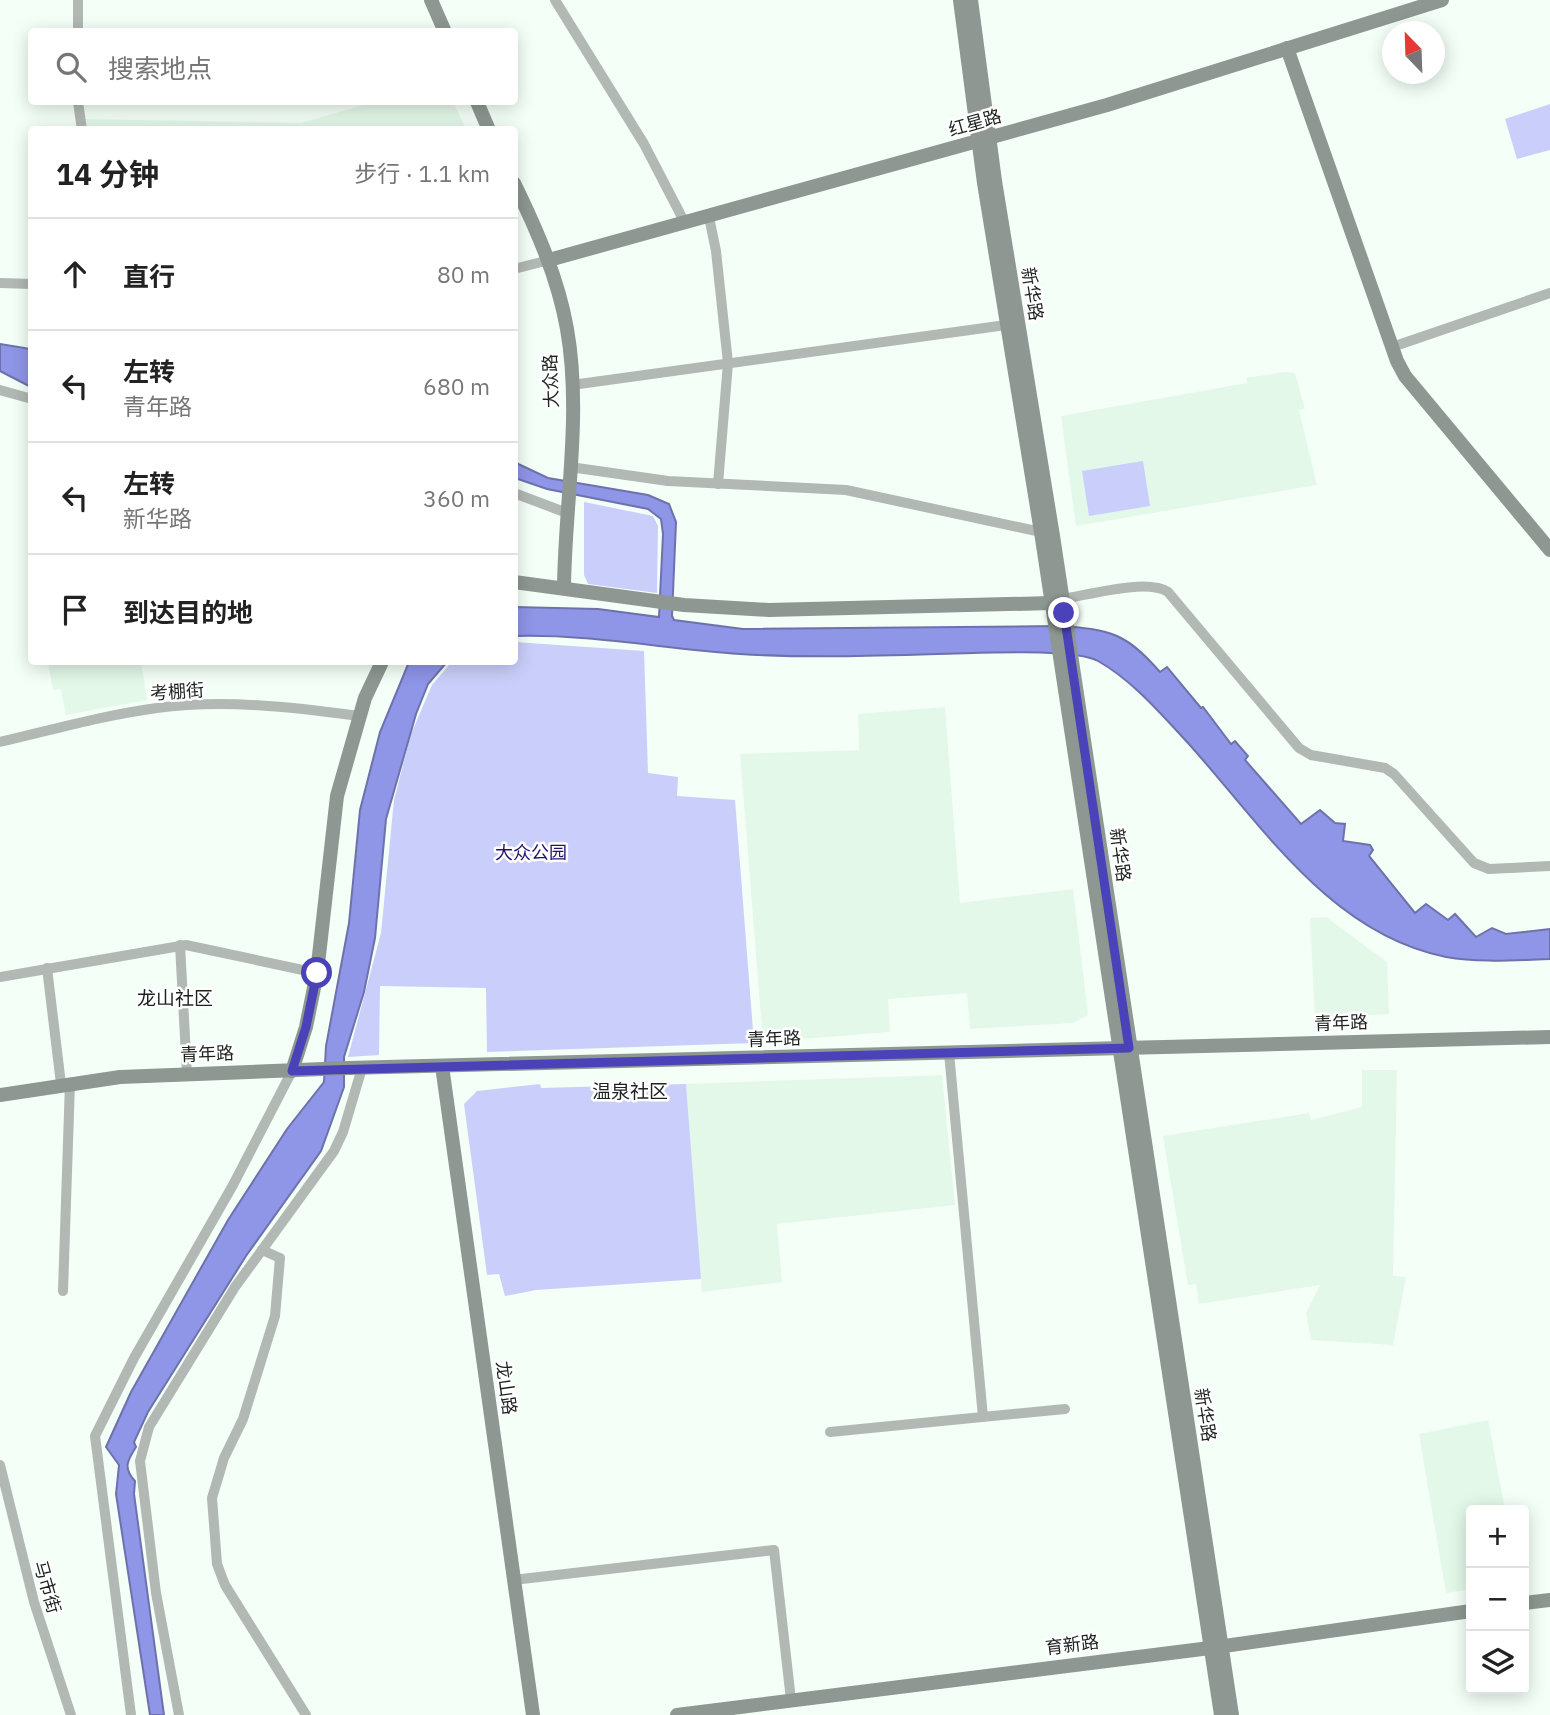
<!DOCTYPE html>
<html lang="zh">
<head>
<meta charset="utf-8">
<style>
  body { margin:0; font-family:"IBM Plex Sans","Noto Sans SC",sans-serif; background:#f6f6f6; color:#222 }
  .controls { position:absolute; right:21px; bottom:21px; display:grid; overflow:hidden; border-radius:7px; box-shadow:0 4px 18px #0003 }
  .controls button { width:63px; height:63px; display:grid; place-items:center; padding:0; border:0; border-bottom:2px solid #e0e0e0; background:#fff; color:#222; font:35px sans-serif }
  .compass { position:absolute; left:1382px; top:21px; width:63px; height:63px; border-radius:50%; background:#fff; box-shadow:0 4px 18px #0003; rotate:337deg }
  .stop { position:absolute; width:21px; height:21px; margin:-16px; border:5px solid #4a42b8; border-radius:50%; background:#fff }
  .stop.end { background:#4a42b8; border-color:#fff; box-shadow:0 2px 7px #0008 }
  .list { margin:0; padding:0; list-style:none }
  h2 { display:flex; justify-content:space-between; align-items:center; height:91px; margin:0; padding:0 28px; font-size:30px }
  h2 small { font-size:23px; font-weight:400; color:#767676 }
  .list li { display:grid; grid-template-columns:46px 1fr auto; gap:21px; align-items:center; box-sizing:border-box; height:112px; padding:0 28px; border-top:2px solid #e0e0e0 }
  .list b { display:block; font-size:26px; white-space:nowrap }
  .list p { margin:0; font-size:23px; white-space:nowrap; color:#767676 }
  .list em { font-size:23px; font-style:normal; color:#767676 }
  .icon { flex:none; width:38px; height:38px; fill:none; stroke:currentColor; stroke-width:2; stroke-linecap:round; stroke-linejoin:round }
  .map { position:relative; flex:none; width:1550px; height:1715px; overflow:hidden }
  .search { position:absolute; background:#fff; box-shadow:0 4px 18px #0003; left:28px; top:28px; width:490px; height:77px; display:flex; align-items:center; gap:18px; box-sizing:border-box; padding:0 24px; border-radius:7px; color:#767676; font-size:26px }
  .panel { position:absolute; background:#fff; box-shadow:0 4px 18px #0003; left:28px; top:126px; width:490px; height:539px; border-radius:7px }
  .map>svg:first-child { display:block }
</style>
</head>
<body>
<div class="map">
<svg width="1550" height="1715" viewBox="0 0 1550 1715">
  <rect width="100%" height="100%" fill="#f3fff7"/>
  <g fill="#e3f8e9">
    <polygon points="374,102 453,102 466,129 85,130 85,119 301,123"/>
    <polygon points="1285,372 1295,373 1305,409 1299,410 1317,485 1076,526 1061,416 1247,383 1246,378"/>
    <polygon points="48,662 141,662 147,700 66,715 61,689 53,690"/>
    <polygon points="945,707 960,903 1073,889 1088,1015 1073,1023 970,1029 967,993 888,999 890,1032 763,1042 740,754 859,750 858,714"/>
    <polygon points="1326,917 1387,962 1389,1014 1315,1018 1310,918"/>
    <polygon points="1362,1070 1397,1070 1393,1276 1406,1277 1393,1345 1311,1340 1306,1313 1320,1285 1199,1304 1196,1284 1188,1285 1163,1136 1309,1113 1311,1120 1362,1107"/>
    <polygon points="942,1075 955,1205 777,1224 782,1282 702,1292 686,1084"/>
    <polygon points="1488,1420 1505,1510 1471,1510 1471,1589 1446,1593 1419,1434"/>
  </g>
  <g fill="#c9cffa">
    <polygon points="1550,104 1550,150 1517,159 1505,119"/>
    <polygon points="1143,461 1150,506 1089,516 1082,471"/>
    <polygon points="584,502 653,516 658,526 657,593 588,584 584,575"/>
    <polygon points="515,642 644,651 648,773 678,777 677,796 735,800 754,1043 487,1052 486,988 380,986 379,1055 348,1057 381,933 394,800 411,734 432,685 450,664 514,662"/>
    <polygon points="540,1084 541,1088 686,1084 701,1279 536,1290 505,1296 499,1274 487,1275 464,1104 477,1091"/>
  </g>
  <g fill="#8f95e7" stroke="#6d72ab" stroke-width="2">
    <polygon points="0,344 31,349 31,387 0,371"/>
    <path d="M 514,462 L 548,478 L 648,495 L 669,504 L 676,522 L 672,616 L 674,620 L 743,629 L 1058,626 C 1110,629 1126,633 1160,672 L 1167,667 L 1201,708 L 1203,707 L 1231,744 L 1235,741 L 1248,756 L 1245,760 L 1301,824 L 1320,810 L 1335,823 L 1345,824 L 1343,841 L 1370,845 L 1373,850 L 1369,856 L 1415,913 L 1426,904 L 1448,920 L 1455,914 L 1476,937 L 1492,928 L 1506,934 L 1550,929 L 1550,959 C 1516,960 1480,963 1446,957 C 1330,934 1261,824 1188,743 C 1161,714 1132,680 1098,661 C 1072,647 970,654 937,654 C 871,656 805,658 740,654 C 665,649 590,634 515,636 L 515,607 L 598,609 L 659,617 L 663,534 L 661,519 L 648,509 L 547,489 L 515,478 Z"/>
    <path d="M 409,662 L 447,662 L 428,684 L 416,714 L 386,819 L 375,938 L 364,992 L 344,1057 L 344,1087 L 321,1151 L 246,1256 L 148,1412 L 134,1442 L 136,1447 C 127,1461 123,1468 135,1481 L 134,1494 L 164,1715 L 150,1715 L 116,1494 L 119,1465 L 106,1447 L 131,1392 L 228,1220 L 287,1129 L 324,1082 L 326,1046 L 349,923 L 360,810 L 380,732 Z"/>
  </g>
  <g fill="none" stroke-linecap="round" stroke-linejoin="round">
    <g stroke="#b2b8b4" stroke-width="10">
      <polyline points="555,0 644,144 685,223"/>
      <polyline points="78,32 78,0"/>
      <polyline points="78,102 82,130"/>
      <polyline points="709,217 716,251 728,363 718,484"/>
      <polyline points="514,269 549,260"/>
      <polyline points="0,283 32,284"/>
      <polyline points="1398,345 1550,293"/>
      <polyline points="572,385 1006,325"/>
      <polyline points="0,390 32,399"/>
      <polyline points="570,467 668,481 846,490 1041,532"/>
      <polyline points="514,493 567,513"/>
      <path d="M 1062,599 C 1089,595 1147,578 1168,592 L 1299,748 L 1311,755 L 1385,768 L 1394,774 L 1474,863 L 1489,869 L 1550,866"/>
      <path d="M 0,742 C 52,730 104,715 157,708 C 223,699 293,707 359,716"/>
      <polyline points="180,945 187,1074"/>
      <polyline points="47,968 61,1084"/>
      <polyline points="0,977 186,945 317,973"/>
      <polyline points="949,1053 983,1417"/>
      <polyline points="262,1250 280,1258 275,1316 243,1419 224,1458 212,1498 217,1564 225,1585 306,1715"/>
      <polyline points="63,1291 70,1083"/>
      <polyline points="830,1432 1065,1409"/>
      <polyline points="0,1465 34,1602 71,1715"/>
      <polyline points="513,1580 774,1550 791,1700"/>
      <polyline points="131,1715 95,1436 134,1358 233,1185 292,1071"/>
      <polyline points="179,1715 156,1593 140,1461 149,1427 235,1287 334,1151 343,1132 362,1068"/>
    </g>
    <g stroke="#8e9791" stroke-width="14">
      <polyline points="431,0 445,32"/>
      <polyline points="960,0 984,183 1041,532 1221,1715"/>
      <polyline points="971,0 995,181 1053,536 1232,1715"/>
      <polyline points="1287,48 1397,361 1405,376 1550,550"/>
      <polyline points="477,102 489,130"/>
      <path d="M 514,183 C 537,230 558,278 567,329 C 582,414 565,502 564,587"/>
      <polyline points="549,260 1107,105 1442,0"/>
      <polyline points="514,582 684,605 769,610 1052,603"/>
      <polyline points="442,1066 533,1715"/>
      <polyline points="292,1071 306,1027 317,973 337,796 365,698 382,662"/>
      <polyline points="0,1095 120,1077 348,1068 1550,1037"/>
      <polyline points="1524,1603 1550,1600"/>
      <polyline points="677,1715 1210,1648 1471,1611"/>
    </g>
  </g>
  <g fill="none" stroke-linecap="round" stroke-linejoin="round">
    <polyline stroke="#4a42b8" stroke-width="9" points="317,973 306,1027 292,1071 1129,1048 1064,613"/>
  </g>
  <g text-anchor="middle" stroke-width="5" stroke-linejoin="round" paint-order="stroke">
    <g font-size="18" fill="#1d221f" stroke="#fff">
      <text transform="translate(975 123) rotate(-16)" y="6">红星路</text>
      <text transform="translate(1032 294) rotate(81)" y="6">新华路</text>
      <text transform="translate(551 381) rotate(-92)" y="6">大众路</text>
      <text transform="translate(177 692) rotate(-4)" y="6">考棚街</text>
      <text transform="translate(1120 855) rotate(82)" y="6">新华路</text>
      <text transform="translate(1341 1023) rotate(-2)" y="6">青年路</text>
      <text transform="translate(774 1039) rotate(-2)" y="6">青年路</text>
      <text transform="translate(207 1054) rotate(-2)" y="6">青年路</text>
      <text transform="translate(506 1388) rotate(82)" y="6">龙山路</text>
      <text transform="translate(1205 1415) rotate(81)" y="6">新华路</text>
      <text transform="translate(47 1587) rotate(74)" y="6">马市街</text>
      <text transform="translate(1072 1645) rotate(-7)" y="6">育新路</text>
    </g>
    <g font-size="18" fill="#231272" stroke="#fff">
      <text x="531" y="859">大众公园</text>
    </g>
    <g font-size="19" fill="#1d221f" stroke="#fff">
      <text x="175" y="1005">龙山社区</text>
      <text x="630" y="1098">温泉社区</text>
    </g>
  </g>
</svg>
<div class="controls">
<button>+</button>
<button>−</button>
<button><svg class="icon" aria-label="layers" viewBox="0 0 24 24"><path d="M12 4l9 5-9 5-9-5zM3 14l9 5 9-5"/></svg></button>
</div>
<svg class="compass" viewBox="-18 -18 36 36"><path d="M0-13l5 13h-10z" fill="#e53935"/><path d="M0 13l5-13h-10z" fill="#767676"/></svg>
<div class="stop" style="left:317px;top:973px"></div>
<div class="stop end" style="left:1064px;top:613px"></div>
<div class="search"><svg class="icon" aria-label="search" viewBox="0 0 24 24"><circle cx="10" cy="10" r="6"/><path d="M15 15l6 6"/></svg>搜索地点</div>
<section class="panel">
<h2>14 分钟<small>步行 · 1.1 km</small></h2>
<ul class="list">
<li><svg class="icon" aria-label="ahead" viewBox="0 0 24 24"><path d="M12 20V5M6 11l6-6 6 6"/></svg><div><b>直行</b></div><em>80 m</em></li>
<li><svg class="icon" aria-label="left" viewBox="0 0 24 24"><path d="M17 20v-9H6M10 6l-5 5 5 5"/></svg><div><b>左转</b><p>青年路</p></div><em>680 m</em></li>
<li><svg class="icon" aria-label="left" viewBox="0 0 24 24"><path d="M17 20v-9H6M10 6l-5 5 5 5"/></svg><div><b>左转</b><p>新华路</p></div><em>360 m</em></li>
<li><svg class="icon" aria-label="arrive" viewBox="0 0 24 24"><path d="M6 21V4h12l-3 4 3 4H6"/></svg><div><b>到达目的地</b></div></li>
</ul>
</section>
</div>
</body>
</html>
